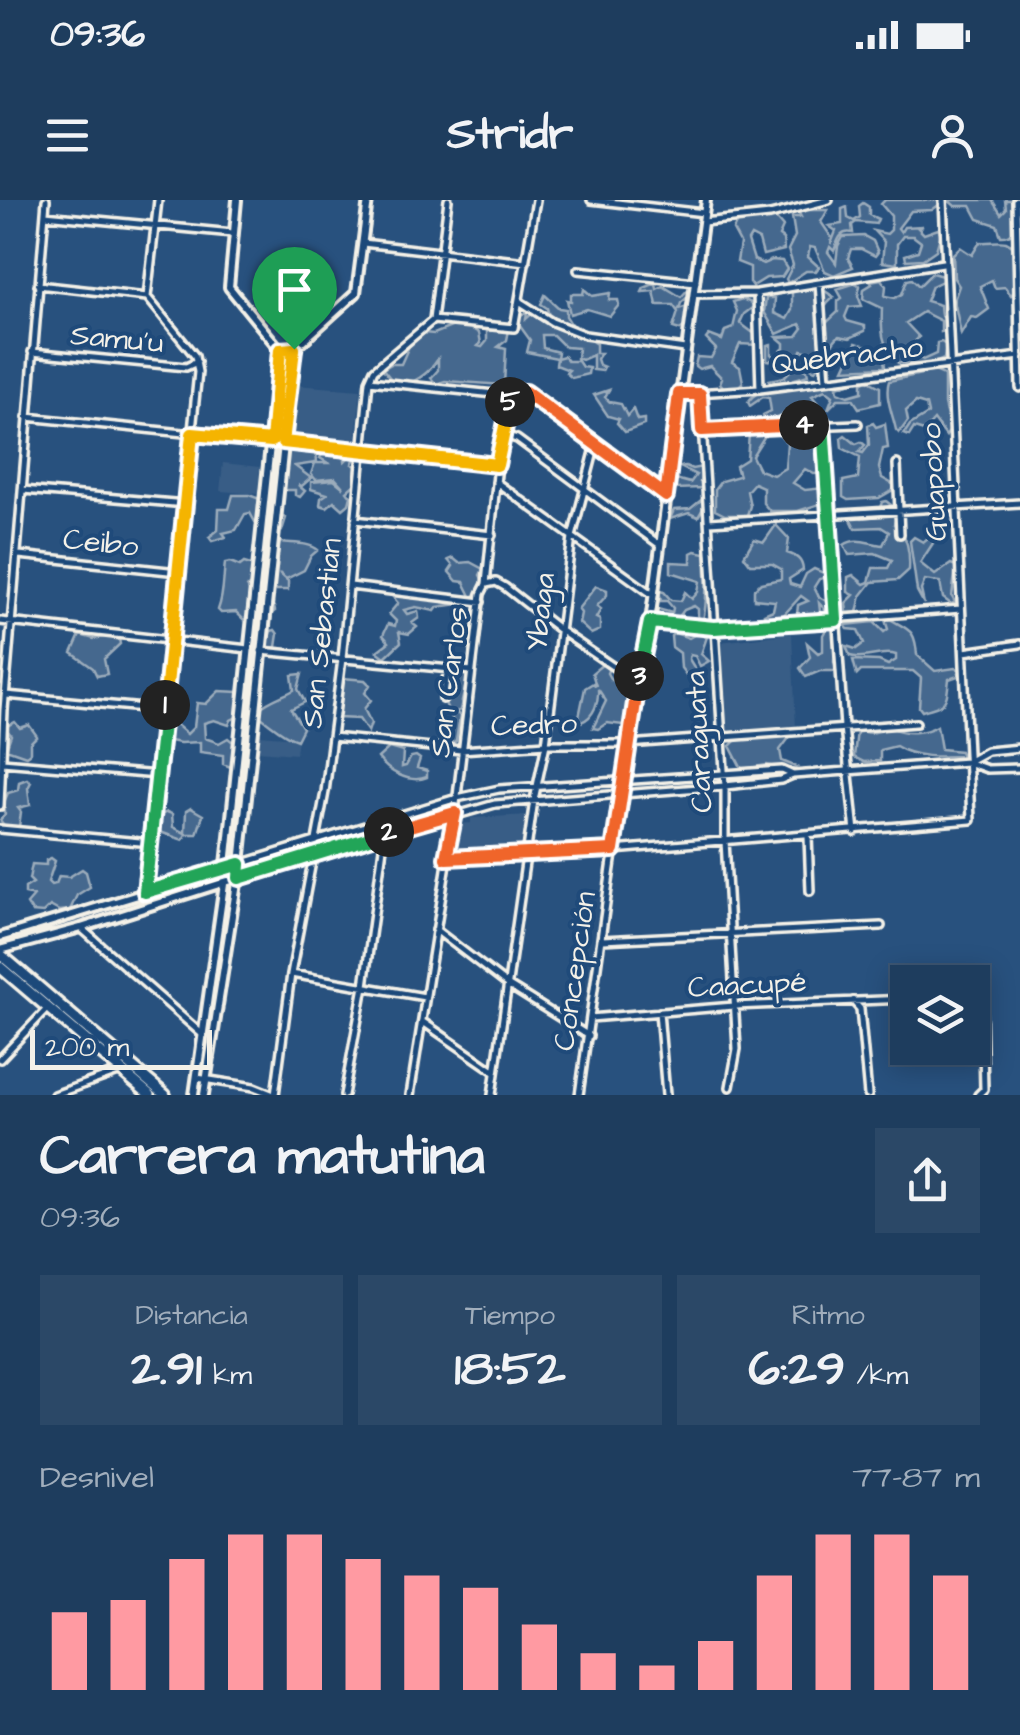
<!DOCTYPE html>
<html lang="es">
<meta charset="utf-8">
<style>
body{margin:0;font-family:"Architects Daughter",sans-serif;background:#2b4867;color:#f1f3f6;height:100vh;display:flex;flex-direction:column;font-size:38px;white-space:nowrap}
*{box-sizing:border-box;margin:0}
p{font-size:32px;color:#a1aebc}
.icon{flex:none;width:55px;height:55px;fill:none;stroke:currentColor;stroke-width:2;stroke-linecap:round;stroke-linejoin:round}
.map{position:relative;height:895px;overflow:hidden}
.sheet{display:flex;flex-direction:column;background:#1e3d5e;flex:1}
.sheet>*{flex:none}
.tools{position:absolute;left:890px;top:765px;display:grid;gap:20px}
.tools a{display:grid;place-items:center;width:100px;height:100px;border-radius:0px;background:#1e3d5e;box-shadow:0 5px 25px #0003,0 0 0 2px #3c5673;font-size:50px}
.scale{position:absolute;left:30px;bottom:25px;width:182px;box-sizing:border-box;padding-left:10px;border:5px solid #f4f1e8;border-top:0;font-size:28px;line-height:35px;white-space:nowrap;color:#f4f1e8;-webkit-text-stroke:8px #1f4a7a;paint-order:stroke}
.pin{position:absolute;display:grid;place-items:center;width:85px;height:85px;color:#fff;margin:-102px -42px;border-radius:50% 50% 50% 0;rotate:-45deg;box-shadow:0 0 10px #0007}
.pin .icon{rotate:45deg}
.km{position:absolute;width:50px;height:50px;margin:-25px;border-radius:50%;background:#222;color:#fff;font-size:28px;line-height:50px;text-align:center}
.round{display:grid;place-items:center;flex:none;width:105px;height:105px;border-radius:0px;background:#2b4867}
.head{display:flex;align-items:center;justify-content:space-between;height:170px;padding:0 40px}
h1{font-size:55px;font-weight:700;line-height:75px}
.metrics{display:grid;grid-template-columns:repeat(3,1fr);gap:15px;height:170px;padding:10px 40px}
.metrics div{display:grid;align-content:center;border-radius:0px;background:#2b4867;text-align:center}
.metrics b{font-size:50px;font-weight:700}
.metrics small{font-size:28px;font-weight:400}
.metrics p{font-size:28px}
.chart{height:280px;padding:20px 40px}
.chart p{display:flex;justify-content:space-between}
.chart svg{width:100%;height:180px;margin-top:10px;stroke:#ff9aa2;stroke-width:6}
.status{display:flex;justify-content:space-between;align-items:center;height:70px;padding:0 50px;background:#1e3d5e;direction:ltr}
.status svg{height:28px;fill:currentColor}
header{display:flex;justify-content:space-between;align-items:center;height:130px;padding:0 40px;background:#1e3d5e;font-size:45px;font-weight:700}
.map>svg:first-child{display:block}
</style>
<div class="status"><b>09:36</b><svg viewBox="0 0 49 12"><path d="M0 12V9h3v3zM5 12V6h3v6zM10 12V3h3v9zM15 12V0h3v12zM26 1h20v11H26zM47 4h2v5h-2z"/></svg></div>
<header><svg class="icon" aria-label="menu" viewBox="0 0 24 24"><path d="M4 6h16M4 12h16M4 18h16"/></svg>Stridr<svg class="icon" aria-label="person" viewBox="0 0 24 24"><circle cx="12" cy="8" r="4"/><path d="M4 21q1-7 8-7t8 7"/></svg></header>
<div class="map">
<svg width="1020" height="895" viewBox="0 0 1020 895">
<rect width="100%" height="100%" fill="#28517e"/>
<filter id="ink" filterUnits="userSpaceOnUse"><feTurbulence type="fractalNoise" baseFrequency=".01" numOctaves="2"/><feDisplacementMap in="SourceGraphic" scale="20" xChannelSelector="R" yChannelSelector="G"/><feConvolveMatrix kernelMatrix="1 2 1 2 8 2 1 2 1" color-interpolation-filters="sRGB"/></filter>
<g filter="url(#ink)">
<path fill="#375d86" d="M295,185L361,190L355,248L290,241Z
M223,263L260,267L258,294L220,291Z
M792,433L796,530L727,531L720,442Z
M259,535L298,538L296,554L257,551Z
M530,615L522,650L454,653L458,624L471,623V618Z"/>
<path fill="#45688e" stroke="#9cacbb" stroke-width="2.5" d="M885,0H937L940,4L932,10L911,11L898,28L901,32L904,27L923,26L918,28L924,34L938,29L941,33L936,50L923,59L906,60L905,55L918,51L921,42L913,36H903L897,44V64L882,62L884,42L874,31L887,34L891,30V16L881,4Z
M948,0H992L1001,14L1006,9L1005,0H1015L1012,7L1020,13C1016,24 1016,37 1001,36L997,25L978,19L971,6H955Z
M863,3L869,7V15L878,19L876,24L856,22L852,25L853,33C839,30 838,41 834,51L830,47L828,52L836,63L838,46L843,37L864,36L873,41L878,52L875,56L861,49H851L848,58L853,67L834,75L825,71L815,48L810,47L808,57L819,67L816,71H806L788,83L786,79L793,65L788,50L795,36L792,17H801L799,13L803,10H828L821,22L832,38L831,44L836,31L829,26L842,24V9L847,7L848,18L854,21L860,17L859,6Z
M751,18L776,19L783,27L779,36L783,39L784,50L763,55L759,40L751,36L748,41L754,60L763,64L772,60L782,61L787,69L782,77L766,78L753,86L750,82V67L737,62L740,43L733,30L737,22Z
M980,42C988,43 999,40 1006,42C1020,48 1020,67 1014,79L1017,88L1011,95L1005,87L995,88L992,80L980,86L989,109L977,118L971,117L961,134L954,100L959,86L954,78L953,54L960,47L972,55Z
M932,73L942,76V81L932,86L926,101L940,105L941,115L947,121L946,131L941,132V121L923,112L906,123L919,137L905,152L923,160L936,154L937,143L941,142L946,145L944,159L930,165L898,163C881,148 881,127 882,108L863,99L864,89L872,84L870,81L881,79L886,86L885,96L895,98L902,94L907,80L912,79L919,86Z
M656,83L657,89L663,86L681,97L691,86L692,93L681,103L679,109L687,106L690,110L686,125L680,130L673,128L678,112L673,105H657L654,91L642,92L644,88Z
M856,83L860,86L858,96L862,106L849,107L845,117L847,121L865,126V131L850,138L839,136C826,146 833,158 831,173L826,172L824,125L838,112V101L842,98L837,89Z
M584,89L592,96L610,93L609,100H618L619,105L610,116L587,109L570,114L567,100L571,101V94H583Z
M822,89L834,97C808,120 821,136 822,164L815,170L811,168L812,153L802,150L795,157L798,168L807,170L808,175L779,184H768L769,180L784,177L791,170L787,162L767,160V145L771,144V154L775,157L784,148V143L777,137L797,136L803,128L800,124L777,134L764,112L766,98H775L774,113L787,119L792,110V91Z
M545,95L559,108L566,109V116L571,124L565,127L566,132L586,137L596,144V153H601L597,159L599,165L604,167L602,171L593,170V155L582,160L577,158L578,148L565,147L553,135H542L543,148L558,152L557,158L564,156L568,161H578L582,167L589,168L588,174L572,178L566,173L569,170L556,165L557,158L527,152L530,140L517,122L518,116L527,112L526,119L536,110L548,112L547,108L541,104Z
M742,99L756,105L744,114L740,123L756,135L757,145L740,144L732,162L740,167L743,182L736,189H725L720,183L722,178L710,166L699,169L695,166L697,157L711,158L716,149L706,139L709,135L722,140L725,131L733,128L737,111L733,102Z
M461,123L479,133L481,143L478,146L482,147L487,141V131L509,130L507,140L498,147L506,149L504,185L445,181L436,184L431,178L438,170V159C429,173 412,187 395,184L383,169L391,164H401L409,146L424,133L434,134Z
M856,143L871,147L879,159H884L885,167L844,169Z
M285,153H290L279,241L274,239L281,156Z
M935,171L944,175V204L950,230L946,236L934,220L924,231L914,228L909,236L904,234L910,225L928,214L926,205L916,202L906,211L908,221L899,233L896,230C893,215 884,196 889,181Z
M851,178L855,181L837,187L838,192L848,196L862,192V183L867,180L880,187V203L859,208L853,199H838L828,209L833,196L825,190L812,196L822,208L819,212C810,214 795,210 787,213C777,216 776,220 764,220L763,215L771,211L769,198L763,197L750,206L748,202C760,182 805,188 827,184C835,183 842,179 851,178Z
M609,190L605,197L610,202L621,204L627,216L633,209L637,220L644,219V225L625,232L617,223L619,219L608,216L594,195Z
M873,223L876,227L885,224L888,248L883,249L879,268L882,278L894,285L893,290L879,298L848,300L843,297V281L858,278L860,257L842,248L841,238L845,235L856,244L861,242L865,245L859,252L863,253L869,245L868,225Z
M798,228L823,232L821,253L825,273L814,274L805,269L793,283L805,290L824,288L826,298L823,303L798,311H770L763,303V287L754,283L747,291L750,306L747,315H725L715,310V289L721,281L739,276L736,266L747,259L749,234L763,229L766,234L752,256L759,270L773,275L785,268L787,243L773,229Z
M307,242L316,250L317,263H328L320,258L324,251L330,255L343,251L345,261L350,256L355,258L352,264L356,266V283L347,291L351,296L349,304L343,309L334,301L327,307L320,305L321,298L327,294L311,289V282L334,280L344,288L335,278L316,280L311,274L315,263L295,266L311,278L302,286L298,285L305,291L300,297L295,295V290H286L281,287L278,316L286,318L282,331L278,330L274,363L278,360L276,355L280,342C292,344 309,342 318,350L311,356L304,370L286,379L279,373L288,381V390H270L269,407H274L275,411L267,417L266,447L271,431L275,430L278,434L276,447L265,450L259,509C269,500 281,497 294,490L292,475L302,474L298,489L305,502L291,509L303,528L297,540C283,536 270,523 258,515L245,657L235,661L232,658L265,315L255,322L250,313L245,314L236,330L223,333L226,337L212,341L209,337L218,330L219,309H229L233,295H249L265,301L274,243L292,249Z
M685,266L692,269L702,267L700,282L704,283L706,303L698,317L689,313L670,319L674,310L690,309L705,297L701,288L675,289L676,279L690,283L696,275L680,267Z
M886,301L891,305L888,312H898L894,324C908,333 910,355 909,370L898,380L872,382L861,396L857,412L847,413L846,403L854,395L848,392V377L853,375L864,384L869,382L873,368H888L892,360L875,353L849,355L844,345C857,336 869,344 883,345L889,332L881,327L855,328L849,315L854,313L862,318L877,316L882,302Z
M776,325L789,339L787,353C796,356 802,359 803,370L789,379L790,384L800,387L806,374L814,369L824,373V378L819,379L814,387L819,397L832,404L828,413L819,403L820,411L817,415L797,414L798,405L808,401L801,396L779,420L775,422L765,419L764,414L773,410L775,401L754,399V389L761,383L781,379V369L772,364H750L744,356L754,339L764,342Z
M934,333L939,334L920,363L935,375L951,364L956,366L952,397L955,402L951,404L943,398L940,382L925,380L921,390L924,404L917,391L910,341L914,337L923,342Z
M695,351L705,353C706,372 708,400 703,420L698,418V409L694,406L684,410L678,418L657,414L658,409L672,413L673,408L667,401H661L659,391L664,392L671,400L681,401L685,392L692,399L698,392L700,381L671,372V362L691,363V353Z
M453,358L459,363L470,362L483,369L480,375L485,385L472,398L464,382L457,381L449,372L453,366L448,360Z
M230,362L240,366L244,363L254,366L251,385L247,387L252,395V411L244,420L236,412L221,413L218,410C224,394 223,379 225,363Z
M596,386L607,390V395L597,406L601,409L596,418L600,420V430L591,434L579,423L581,413L578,409Z
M396,393C405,396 442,401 453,399L459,404L438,407L435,411L416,407L404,410L407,414L418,411L419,418L412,423L417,427L409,434L399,432L401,442L385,457L377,451L389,442L383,435L388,424L395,426L396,421L389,414L398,403L392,396Z
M890,419C910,431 915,429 917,455L935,471L955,468L960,471L958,476L949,479C946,504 948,504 922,511L919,507L921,478L913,471H861L857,475L853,460L879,461L888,465L896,460V455C881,450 865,461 850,456L846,446L856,449L864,443L858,430L848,429L845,425L874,422L884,432L888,429L885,420Z
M828,426H833L836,430L834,462L838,467L835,471H820L806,477L800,468L810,457L807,443L818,453L823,451V435Z
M675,433L689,438L698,433L707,437L701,454L709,461L700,466L695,456L690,455L689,459L697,472L687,476L681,468L680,453L672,447L671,436Z
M118,434L120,444L104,459L107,474L97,476L93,468L72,453L80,435L94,439Z
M603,464L609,468L607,473L611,480L630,482L639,488L633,498L631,518L623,525L607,523L598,529L593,528L606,501L598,489C599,500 595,517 581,522L579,517L585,488L593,483L596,486L592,473Z
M465,471L468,475L460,510L456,512L460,516L456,541L452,544L447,525L453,521L445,503L451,496L452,472Z
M343,478L365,480L370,485L365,493L371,500L364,509L371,523L368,532L359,519L337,518Z
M219,491L239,492L241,515L231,520L229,525L214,520L204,523L205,538L219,543L228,538L233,542L232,557L238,565L233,568L223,564V555L200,552V542L180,543L164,540L161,535L173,522L187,534L194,527L197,503L206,504Z
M15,522L20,528L29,525L37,536L30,543V553L26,556L6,549L11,535L5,527Z
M937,526L941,549L960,551L962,556C940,557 914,558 896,546L880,550V561L864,562L854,557L857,531L871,533L892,528C906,535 924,533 937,526Z
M786,534L789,538L780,550L782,561L797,567L788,571L767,565L742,569L730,546L737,539C755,538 768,537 786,534Z
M389,548L403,552L402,567L406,566L411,557L416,556L420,559L417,568L427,571V577C410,584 388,572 378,558Z
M27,579L31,582L28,588L30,605L18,608L21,612L19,627L6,628L0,620L5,614L2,607L8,593L18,590L19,582Z
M191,608L203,615L197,634H186L183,640L160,632L158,616L167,612L172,614L173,627L185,633L186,611Z
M51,658L55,661L48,682L51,685L56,684L59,676L69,677L82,669L86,672L90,687L77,695L70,710L59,711L50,706L43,713L32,712L27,704L34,696L25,694V688L33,683L29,679L32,664L46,665V660Z
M220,671L222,678L219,679L85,721L84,714Z
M240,678L242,684L210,872L206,877L199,873L230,684Z"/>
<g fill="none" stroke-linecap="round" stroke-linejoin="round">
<g stroke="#f4f1e8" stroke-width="12">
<path id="minor" d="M591,0L704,13
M1016,0L1020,188
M45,15L233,33
M703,22L770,15L829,0
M363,43L526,62
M578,70L696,82
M819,83L826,180
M38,85L147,97
M757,93L760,189
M694,94L757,93L943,63
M519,101L552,122L585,135L685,149
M433,120L514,128L536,0
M32,152L186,167L197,162
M369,181L504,195L525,192L666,296
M700,193L725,586V641L737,849L730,887
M679,194L760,189L1020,156
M27,217L497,265
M823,224L844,527L855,632
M703,230L858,224
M501,234L517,239L660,345
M897,264L900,334
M496,282L653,395
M23,290L186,304
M355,320L492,335
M709,322L1020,303
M19,355L178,372
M486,384L496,382L505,387L561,431L637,483
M350,386L481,402
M0,421L248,449
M650,422L714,428L961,409
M261,451L472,471
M964,452L1020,444
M6,495L165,510
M443,499L448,468
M332,537L461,550L546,544H628L916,523
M2,562L158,575
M967,562L987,551L1020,548
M0,606L4,510L46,0
M0,629L151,643
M808,636L810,691
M446,658L613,650L971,620L943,0
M240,664L457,598L499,589L782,570L793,575
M239,678L495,604L725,586L781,580L793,575L967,562L987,569L1020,568
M145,692L198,172L195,156L147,97L158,0
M81,728L203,835
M436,730L509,786L589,836
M602,740L881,726
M291,774L425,797
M972,796L979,800L982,810L984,889L978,895
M853,801L860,809L868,895
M659,812L666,895
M590,818L734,806L908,799
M423,822L494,871
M0,859L47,809
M197,878L254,887L274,895
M54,895L121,871
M275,895L291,774L325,592L342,459L369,181L374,170L433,120L448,0
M344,895L364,786L385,633
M410,895L455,613L481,394L486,384L501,234L512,193
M492,895L534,600L546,544L572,337L596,244
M579,895L623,583"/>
</g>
<g stroke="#f4f1e8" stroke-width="14">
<path id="tertiary" d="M623,583L650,422L706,0
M0,737L240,664
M0,750L81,728L238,678
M194,895L224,684L280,150L229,87L237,0
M204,895L240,664L294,149L356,93L368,0"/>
</g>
<g stroke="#f4f1e8" stroke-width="16">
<path id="trunk" d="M0,754L165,895
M0,767L150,895"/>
</g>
<use href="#minor" stroke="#1f4a7a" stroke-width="5"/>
<use href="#tertiary" stroke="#1f4a7a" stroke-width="6"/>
<use href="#trunk" stroke="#1f4a7a" stroke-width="9"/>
</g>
</g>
<g fill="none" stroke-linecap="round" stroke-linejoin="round" filter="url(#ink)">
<g stroke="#fff" stroke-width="20">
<path id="split-1" d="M165,505L192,234L272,241L280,150L294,149"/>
</g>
<g stroke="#fff" stroke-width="20">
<path id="split-2" d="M165,505L145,692L240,664L239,678L389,632"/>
</g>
<g stroke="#fff" stroke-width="20">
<path id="split-3" d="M389,632L455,613L446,658L613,650L639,476"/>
</g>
<g stroke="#fff" stroke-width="20">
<path id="split-4" d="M639,476L650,422L714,428L836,420L823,224L804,225"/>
</g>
<g stroke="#fff" stroke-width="20">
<path id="split-5" d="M510,202L512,193L525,192L666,296L679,194H700L702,230L804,225"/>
</g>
<g stroke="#fff" stroke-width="20">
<path id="split-6" d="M294,149L283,242L497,265L510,202"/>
</g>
<use href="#split-1" stroke="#f5b400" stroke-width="12"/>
<use href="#split-2" stroke="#22a559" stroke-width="12"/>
<use href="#split-3" stroke="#f0652b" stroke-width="12"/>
<use href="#split-4" stroke="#22a559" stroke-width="12"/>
<use href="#split-5" stroke="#f0652b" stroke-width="12"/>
<use href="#split-6" stroke="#f5b400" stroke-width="12"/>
</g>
<g text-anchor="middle" stroke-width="8" stroke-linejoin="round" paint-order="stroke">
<g font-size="30" fill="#f4f1e8" stroke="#1f4a7a">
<text transform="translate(117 138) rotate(5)" y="10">Samu'u</text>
<text transform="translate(847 155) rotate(-7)" y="10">Quebracho</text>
<text transform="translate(933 282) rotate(-93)" y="10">Guapobo</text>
<text transform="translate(101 342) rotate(6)" y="10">Ceibo</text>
<text transform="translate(540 412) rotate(-84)" y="10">Ybaga</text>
<text transform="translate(321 433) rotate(-84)" y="10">San Sebastian</text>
<text transform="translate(448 482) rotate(-83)" y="10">San Carlos</text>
<text transform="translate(534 524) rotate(-2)" y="10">Cedro</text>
<text transform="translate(698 542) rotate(-93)" y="10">Caraguata</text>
<text transform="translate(574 771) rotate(-82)" y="10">Concepción</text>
<text transform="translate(747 784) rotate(-3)" y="10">Caacupé</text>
</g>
</g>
</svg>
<div class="tools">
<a><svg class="icon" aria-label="layers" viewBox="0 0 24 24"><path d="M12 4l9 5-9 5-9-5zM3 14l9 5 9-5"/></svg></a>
</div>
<div class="scale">200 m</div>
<div class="pin" style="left:294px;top:149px;background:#1e9e55"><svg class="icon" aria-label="arrive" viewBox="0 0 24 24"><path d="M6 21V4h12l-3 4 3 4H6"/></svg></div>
<b class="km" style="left:165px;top:505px">1</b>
<b class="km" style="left:389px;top:632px">2</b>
<b class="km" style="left:639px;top:476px">3</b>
<b class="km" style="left:804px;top:225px">4</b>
<b class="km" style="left:510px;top:202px">5</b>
</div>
<section class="sheet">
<div class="head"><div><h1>Carrera matutina</h1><p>09:36</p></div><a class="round"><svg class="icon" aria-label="share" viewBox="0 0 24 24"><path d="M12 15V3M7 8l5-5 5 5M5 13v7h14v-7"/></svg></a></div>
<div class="metrics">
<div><p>Distancia</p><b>2.91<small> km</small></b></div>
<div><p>Tiempo</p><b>18:52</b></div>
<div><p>Ritmo</p><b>6:29<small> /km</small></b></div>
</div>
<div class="chart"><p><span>Desnivel</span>77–87 m</p>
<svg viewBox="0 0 160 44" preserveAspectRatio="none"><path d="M5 44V25M15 44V22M25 44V12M35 44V6M45 44V6M55 44V12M65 44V16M75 44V19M85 44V28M95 44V35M105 44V38M115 44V32M125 44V16M135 44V6M145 44V6M155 44V16"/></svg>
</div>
</section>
